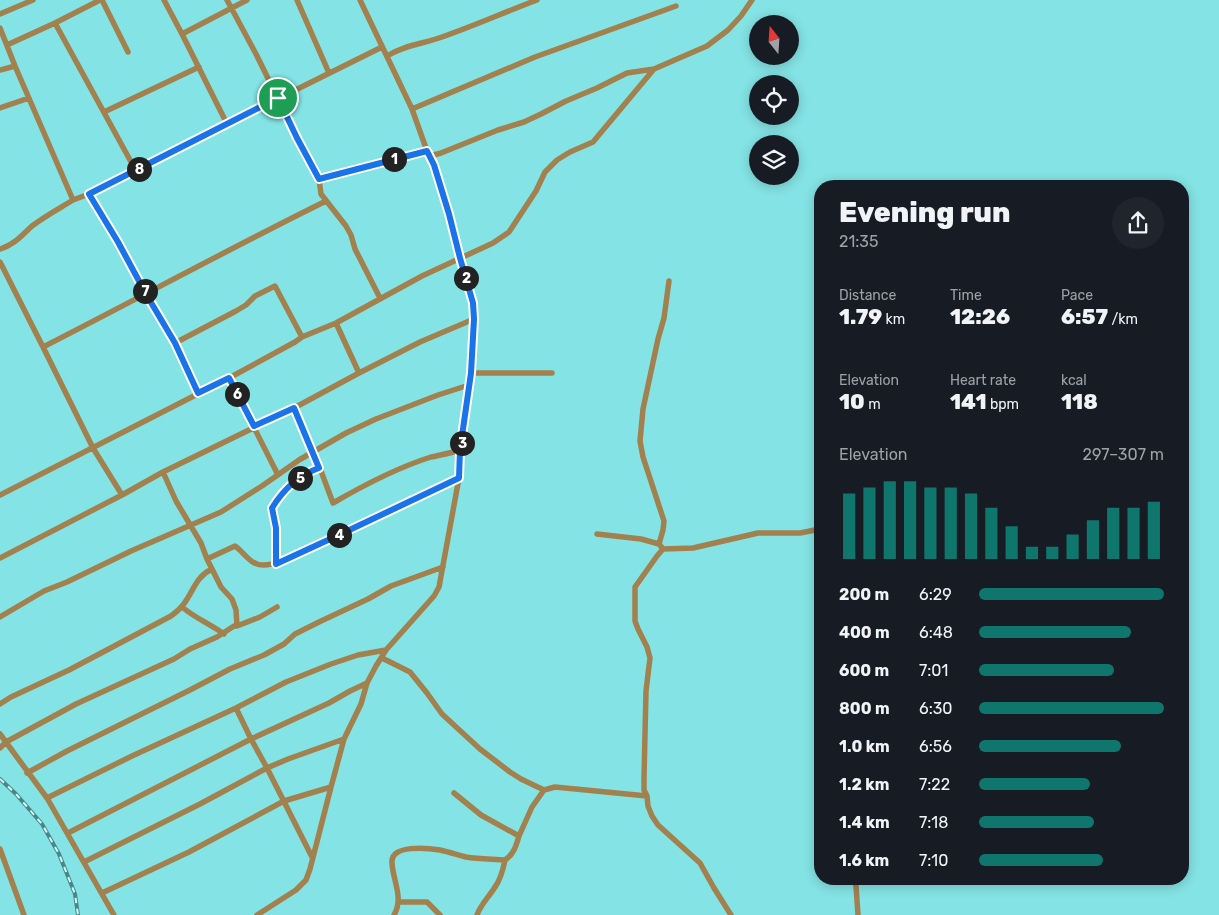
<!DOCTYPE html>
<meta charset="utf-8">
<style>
body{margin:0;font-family:Rubik,sans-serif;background:#20242c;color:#f1f3f6;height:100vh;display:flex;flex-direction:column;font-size:19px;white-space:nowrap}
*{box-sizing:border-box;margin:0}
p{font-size:16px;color:#9ea1a6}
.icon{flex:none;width:28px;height:28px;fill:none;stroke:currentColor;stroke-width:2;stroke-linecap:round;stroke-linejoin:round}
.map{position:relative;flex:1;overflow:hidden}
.drawer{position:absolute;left:814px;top:180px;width:375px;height:705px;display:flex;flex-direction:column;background:#171b24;border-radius:20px;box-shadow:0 2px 12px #0003}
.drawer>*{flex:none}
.needle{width:32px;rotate:343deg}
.tools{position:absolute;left:749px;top:15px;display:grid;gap:10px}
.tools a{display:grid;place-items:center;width:50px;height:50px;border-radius:50%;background:#171b24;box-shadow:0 2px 12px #0003;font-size:25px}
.pin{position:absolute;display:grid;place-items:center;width:42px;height:42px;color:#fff;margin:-21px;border:2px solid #fff;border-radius:50%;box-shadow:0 1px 5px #0007}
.km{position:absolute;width:25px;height:25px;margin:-12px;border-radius:50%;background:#222;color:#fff;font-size:14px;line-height:25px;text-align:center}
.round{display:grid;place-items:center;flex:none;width:52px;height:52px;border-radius:26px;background:#20242c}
.summary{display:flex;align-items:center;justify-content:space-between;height:85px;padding:0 25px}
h1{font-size:28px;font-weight:800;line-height:38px}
.stats{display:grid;grid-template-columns:repeat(3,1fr);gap:8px;height:85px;padding:5px 25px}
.stats div{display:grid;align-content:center}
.stats b{font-size:21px;font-weight:800}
.stats small{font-size:14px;font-weight:400}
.stats p{font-size:14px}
.chart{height:140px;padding:10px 25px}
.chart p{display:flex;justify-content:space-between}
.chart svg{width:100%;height:90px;margin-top:5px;stroke:#0f766e;stroke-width:6}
ul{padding:0 25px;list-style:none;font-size:16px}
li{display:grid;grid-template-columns:80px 60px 1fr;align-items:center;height:38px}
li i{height:12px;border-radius:6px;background:#0f766e}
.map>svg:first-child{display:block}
</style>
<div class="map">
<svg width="1219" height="915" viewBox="0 0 1219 915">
<rect width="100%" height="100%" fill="#84e3e4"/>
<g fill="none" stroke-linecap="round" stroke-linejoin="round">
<path stroke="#a2814f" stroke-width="5.5" d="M102,0L128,52
M164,0L182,34L247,0
M227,0L256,54L297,137L319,179L321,194L346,226L351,235L355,249L380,298
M297,0L329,73
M0,14L33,0
M55,23L136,171
M0,28L15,66L73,200L89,194L227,124L382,47
M182,34L227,124
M7,45L55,23L100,0
M387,56C404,45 423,44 442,37C474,26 505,12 537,0
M0,70L15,66
M0,108L29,98
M412,109L535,57L676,6
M104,112L199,67
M430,156L441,153L498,130L524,122L541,114L566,101L597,88L627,73L654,69
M319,179L427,151
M89,194L119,242L146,294L175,343L198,393
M0,249C14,245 22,235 32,226C45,216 60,208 73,200
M0,262L43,347
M336,323L359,373
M175,343L236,311L246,305L255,296L275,286L302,337
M471,373H552
M229,378L278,475
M294,408L321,471L333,503C364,485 396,468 431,457C440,455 451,453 461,450
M163,472L176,501L201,543L207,559
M0,495L229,378L295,342L302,337L336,323L422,276L493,243L509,232L536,191L545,172L557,160L570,152L593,142L654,69L707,46L728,30L741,16L752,0
M122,495L93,448L43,347C137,299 231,248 326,201
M597,534L641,539L659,544
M663,549L659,544L663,530L664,521L643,457L640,441L643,409L658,339L664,318L669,281
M0,558L122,495L163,472L294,408L359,373L420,342L474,319
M275,564L276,528L272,508C283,490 299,475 319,468
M182,607C195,618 210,624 224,634
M0,617L44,591L67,582L131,551L221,512L262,486L299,460L346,433L376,419L438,395L469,385
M237,626L260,617L277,607
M382,658L410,672L427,693L442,714L480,749L510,772L521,779L544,790
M0,704L11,697L69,670L171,616C175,613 180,609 183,605C194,591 195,577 212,569
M236,708L251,739L267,768L312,857
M0,734L47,798L114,915
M0,748L6,742L76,704L174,659L190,649L217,637L234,626H237L236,610L232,599L221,587L207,559L235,546C244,552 250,565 263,565C281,565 303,551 320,544C367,522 413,500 459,478
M27,773L67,751L190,690L230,669L264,655L284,644L295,634L319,622L368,599L391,586L443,567
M47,798L132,756L236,708L286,682L331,664L358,655L386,650
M68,833L251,739L329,703L350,691L367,683
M519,836L532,807L544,790L555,787L647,796
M0,849L24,915
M84,862L200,804L267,768L288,759L344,739
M854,879L856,886L858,915
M102,893L189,852L284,801L331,787
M399,902H427L440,915
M257,915L296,890L306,880L310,869L331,787L344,739L361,704L367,683L376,666L386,650L434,596L439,587L459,478L461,450L471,373L474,319L473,303L460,258L449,214L434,165L427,151L412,109L360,0
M394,915C404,898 393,881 392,863C390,844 428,848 440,850C449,852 458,855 466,857C479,859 492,859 505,860C514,854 516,846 519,836L481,815L454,793
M477,915C481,904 489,897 495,887C501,879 503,870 505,860
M731,915L714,888L700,863L658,825L652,816L648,806L647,796L644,790V778L646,691L650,658L647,647L638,629L635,621V587L657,556L663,549L693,548L758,533H800L820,529"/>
<g stroke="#488787" stroke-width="4">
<path id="rail" d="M0,779L16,794L42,824L59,854L75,894L78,915"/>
</g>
<use href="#rail" stroke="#cffbfc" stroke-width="2" stroke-dasharray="5.5" stroke-linecap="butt"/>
</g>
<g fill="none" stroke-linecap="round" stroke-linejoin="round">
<g stroke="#fff" stroke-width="10">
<path id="route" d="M278,98L297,138L319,179L427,151L434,165L449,214L460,258L473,303L474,319L471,373L460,450L459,478L341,534L276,564V528L272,508C283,490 299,475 319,468L294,408L254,426L229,378L198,393L175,343L146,294L118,242L89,194Z"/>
</g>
<use href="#route" stroke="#1a73e8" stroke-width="6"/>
</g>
</svg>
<div class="tools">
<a><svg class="needle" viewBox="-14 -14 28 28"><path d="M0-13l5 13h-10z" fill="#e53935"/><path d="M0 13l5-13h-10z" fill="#9ea1a6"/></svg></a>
<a><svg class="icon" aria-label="locate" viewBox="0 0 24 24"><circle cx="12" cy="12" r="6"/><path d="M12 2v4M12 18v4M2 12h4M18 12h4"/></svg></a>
<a><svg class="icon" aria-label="layers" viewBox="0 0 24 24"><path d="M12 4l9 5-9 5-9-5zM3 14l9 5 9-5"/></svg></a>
</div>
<div class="pin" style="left:278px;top:98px;background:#1e9e55"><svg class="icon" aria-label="arrive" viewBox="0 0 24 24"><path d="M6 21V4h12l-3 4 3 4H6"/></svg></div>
<b class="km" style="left:394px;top:159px">1</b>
<b class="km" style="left:466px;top:278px">2</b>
<b class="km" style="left:462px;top:443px">3</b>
<b class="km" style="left:339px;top:535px">4</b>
<b class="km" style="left:300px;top:478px">5</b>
<b class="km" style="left:237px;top:394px">6</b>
<b class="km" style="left:145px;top:291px">7</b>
<b class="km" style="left:139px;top:169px">8</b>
<section class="drawer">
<div class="summary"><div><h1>Evening run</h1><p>21:35</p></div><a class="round"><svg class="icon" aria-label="share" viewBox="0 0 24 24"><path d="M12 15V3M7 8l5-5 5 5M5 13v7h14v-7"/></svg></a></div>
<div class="stats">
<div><p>Distance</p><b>1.79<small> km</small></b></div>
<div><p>Time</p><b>12:26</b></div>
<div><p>Pace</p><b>6:57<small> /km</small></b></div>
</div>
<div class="stats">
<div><p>Elevation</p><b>10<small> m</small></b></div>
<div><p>Heart rate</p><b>141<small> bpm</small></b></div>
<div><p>kcal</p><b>118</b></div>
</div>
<div class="chart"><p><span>Elevation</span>297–307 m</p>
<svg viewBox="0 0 160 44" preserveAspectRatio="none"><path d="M5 44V12M15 44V9M25 44V6M35 44V6M45 44V9M55 44V9M65 44V12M75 44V19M85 44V28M95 44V38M105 44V38M115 44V32M125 44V25M135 44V19M145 44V19M155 44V16"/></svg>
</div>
<ul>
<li><b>200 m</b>6:29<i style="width:100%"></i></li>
<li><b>400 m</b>6:48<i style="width:82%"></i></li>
<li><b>600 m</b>7:01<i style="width:73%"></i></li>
<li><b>800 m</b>6:30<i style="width:100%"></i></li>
<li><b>1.0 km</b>6:56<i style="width:77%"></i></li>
<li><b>1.2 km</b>7:22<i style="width:60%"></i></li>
<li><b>1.4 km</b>7:18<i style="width:62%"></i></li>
<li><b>1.6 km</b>7:10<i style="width:67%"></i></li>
</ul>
</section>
</div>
